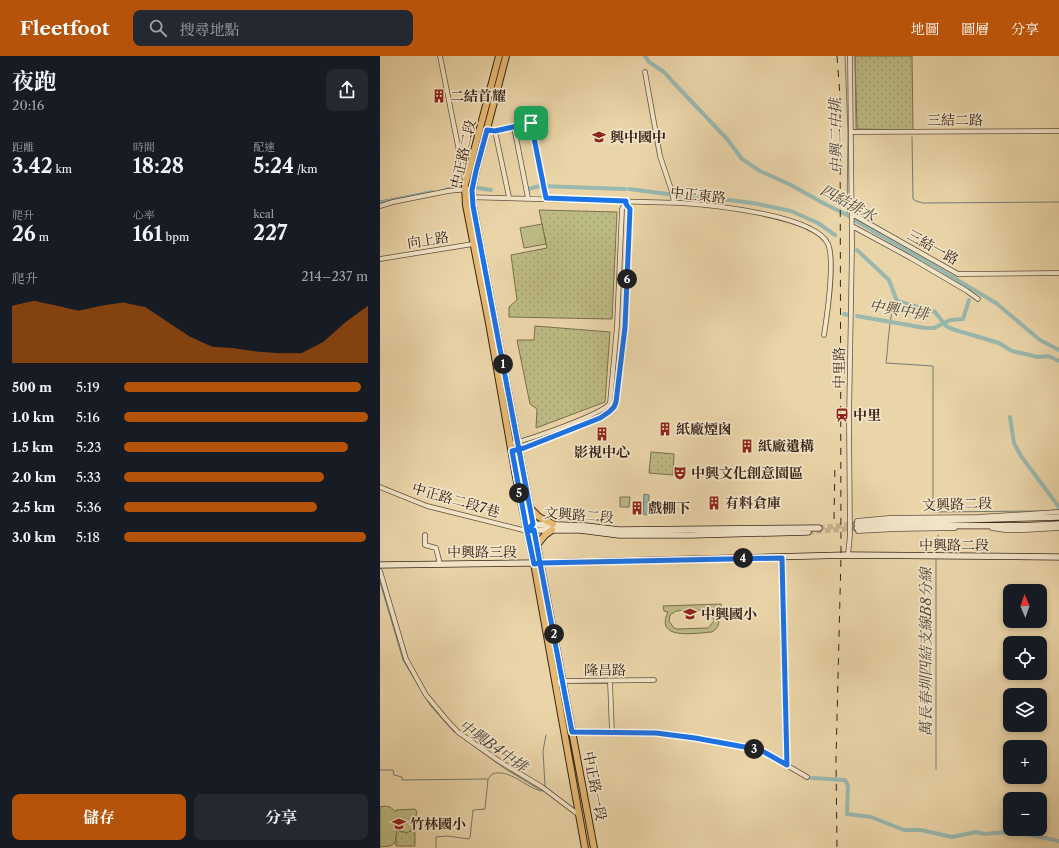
<!DOCTYPE html>
<html lang="zh-TW">
<meta charset="utf-8">
<style>
body{margin:0;font-family:"Libre Caslon Text","Noto Serif TC",serif;background:#242831;color:#f1f3f6;height:100vh;display:flex;flex-direction:column;font-size:15px;white-space:nowrap}
*{box-sizing:border-box;margin:0}
p{font-size:13px;color:#9ea1a6}
.icon{flex:none;width:22px;height:22px;fill:none;stroke:currentColor;stroke-width:2;stroke-linecap:round;stroke-linejoin:round}
.map{position:relative;flex:1;overflow:hidden}
.details{display:flex;flex-direction:column;background:#171b24;width:380px}
.details>*{flex:none}
.needle{width:26px;rotate:358deg}
.buttons{position:absolute;left:623px;top:528px;display:grid;gap:8px}
.buttons a{display:grid;place-items:center;width:44px;height:44px;border-radius:8px;background:#171b24;box-shadow:0 2px 6px #0003;font-size:20px}
.pin{position:absolute;display:grid;place-items:center;width:34px;height:34px;color:#fff;margin:-17px;border-radius:8px;box-shadow:0 2px 6px #0006}
.km{position:absolute;width:20px;height:20px;margin:-10px;border-radius:50%;background:#222;color:#fff;font-size:11px;line-height:20px;text-align:center}
.round{display:grid;place-items:center;flex:none;width:42px;height:42px;border-radius:8px;background:#242831}
.head{display:flex;align-items:center;justify-content:space-between;height:68px;padding:0 12px}
h1{font-size:22px;font-weight:700;line-height:30px}
.stats{display:grid;grid-template-columns:repeat(3,1fr);gap:6px;height:68px;padding:4px 12px}
.stats div{display:grid;align-content:center}
.stats b{font-size:20px;font-weight:700}
.stats small{font-size:11px;font-weight:400}
.stats p{font-size:11px}
.chart{height:112px;padding:8px 12px}
.chart p{display:flex;justify-content:space-between}
.chart svg{width:100%;height:72px;margin-top:4px;fill:#b45309;opacity:.7}
.action{display:flex;gap:8px;margin-top:auto;padding:8px 12px}
.action a{flex:1;height:46px;border-radius:8px;background:#b45309;color:#fff;font-size:16px;font-weight:700;line-height:46px;text-align:center}
.action a+a{background:#242831;color:#f1f3f6}
ul{padding:0 12px;list-style:none;font-size:13px}
li{display:grid;grid-template-columns:64px 48px 1fr;align-items:center;height:30px}
li i{height:10px;border-radius:5px;background:#b45309}
header{display:flex;align-items:center;gap:24px;box-sizing:border-box;height:56px;padding:0 20px;background:#b45309;color:#fff}
header strong{font-size:19px}
nav{display:flex;gap:22px;margin-inline-start:auto;font-size:14px}
.search{width:280px;height:36px;background:#242831;display:flex;align-items:center;gap:10px;box-sizing:border-box;padding:0 14px;border-radius:8px;color:#9ea1a6;font-size:15px}
main{display:flex;flex:1;min-height:0}
.map>svg:first-child{display:block}
</style>
<header>
<strong>Fleetfoot</strong>
<div class="search"><svg class="icon" aria-label="search" viewBox="0 0 24 24"><circle cx="10" cy="10" r="6"/><path d="M15 15l6 6"/></svg>搜尋地點</div>
<nav><a>地圖</a><a>圖層</a><a>分享</a></nav>
</header>
<main>
<section class="details">
<div class="head"><div><h1>夜跑</h1><p>20:16</p></div><a class="round"><svg class="icon" aria-label="share" viewBox="0 0 24 24"><path d="M12 15V3M7 8l5-5 5 5M5 13v7h14v-7"/></svg></a></div>
<div class="stats">
<div><p>距離</p><b>3.42<small> km</small></b></div>
<div><p>時間</p><b>18:28</b></div>
<div><p>配速</p><b>5:24<small> /km</small></b></div>
</div>
<div class="stats">
<div><p>爬升</p><b>26<small> m</small></b></div>
<div><p>心率</p><b>161<small> bpm</small></b></div>
<div><p>kcal</p><b>227</b></div>
</div>
<div class="chart"><p><span>爬升</span>214–237 m</p>
<svg viewBox="0 0 160 44" preserveAspectRatio="none"><path d="M0 44V9L10 6L20 9L30 12L40 9L50 7L60 10L70 19L80 28L90 34L100 35L110 37L120 38L130 38L140 31L150 19L160 9V44z"/></svg>
</div>
<ul>
<li><b>500 m</b>5:19<i style="width:97%"></i></li>
<li><b>1.0 km</b>5:16<i style="width:100%"></i></li>
<li><b>1.5 km</b>5:23<i style="width:92%"></i></li>
<li><b>2.0 km</b>5:33<i style="width:82%"></i></li>
<li><b>2.5 km</b>5:36<i style="width:79%"></i></li>
<li><b>3.0 km</b>5:18<i style="width:99%"></i></li>
</ul>
<div class="action"><a>儲存</a><a>分享</a></div>
</section>
<div class="map">
<svg width="679" height="792" viewBox="0 0 679 792">
<defs>
<pattern id="grass-dots" width="8" height="8" patternUnits="userSpaceOnUse"><rect width="8" height="8" fill="#bdbb84"/><path d="M2 2h.1M6 6h.1" fill="none" stroke="#a3a071" stroke-width="1.8" stroke-linecap="round"/></pattern>
<pattern id="water-waves" width="16" height="10" patternUnits="userSpaceOnUse"><rect width="16" height="10" fill="#99b8af"/><path d="M0 5q4-4 8 0t8 0" fill="none" stroke="#7e958e"/></pattern>
</defs>
<rect width="100%" height="100%" fill="#ead5a9"/>
<filter id="stains"><feTurbulence type="fractalNoise" baseFrequency=".005" numOctaves="4"/><feColorMatrix values="0 0 0 0 .2 0 0 0 0 .09 0 0 0 0 .02 0 0 0 .5 -.17"/></filter>
<radialGradient id="worn" r=".72"><stop offset=".6" stop-color="#630" stop-opacity="0"/><stop offset="1" stop-color="#630" stop-opacity=".3"/></radialGradient>
<path fill="url(#grass-dots)" stroke="#7a6f4f" d="M475,0H532L533,74L477,73Z
M159,154L237,156L232,263L129,261V251L137,244L131,199L167,192Z
M155,270L230,276L225,346L156,372L157,353L150,348L137,284H154Z
M271,396L294,398L293,419L269,417Z
M35,769V790H16V773L22,776L31,775Z"/>
<path fill="#bdbb84" stroke="#7a6f4f" fill-rule="evenodd" d="M162,168L166,188L144,192L140,172Z
M240,441H250L249,451H240Z
M341,548L342,553L335,554C340,562 341,571 332,576C316,577 274,585 288,556L284,555L283,550ZM326,554L331,557L334,565L328,572L297,573L294,572L289,565L290,559L296,555Z
M5,750L10,751L16,756V754L35,753L37,756C34,764 37,772 27,777L17,774L15,787L10,790L0,791V751Z"/>
<path fill="url(#water-waves)" stroke="#727c73" d="M264,438L269,439L268,459L263,458Z"/>
<g fill="none" stroke-linecap="round" stroke-linejoin="round">
<path stroke="#727c73" stroke-width="1" d="M465,0L468,76L467,159
M475,0L476,74
M532,81L533,143L536,145L543,147L679,146
M0,145L43,137V138
M517,244C509,252 508,294 506,307L553,310V456L658,455
M662,455L679,454
M557,497L558,479
M0,526L23,604L50,649L73,675L124,712L162,735
M556,713V502
M0,714H13L14,719L22,721V724L107,723
M165,730L163,695L166,679
M56,792V781L67,780L89,783L90,782L93,754L105,753L108,723L112,718C129,712 145,731 161,735"/>
<path stroke="#99b8af" stroke-width="4" d="M265,0L269,6L284,16L293,26L347,83L362,103L380,115L411,129L443,147L467,159L481,168L554,210L616,247L660,284L679,294
M98,132L111,134
M148,133L160,130L245,133
M249,133L295,139L340,143L373,147L411,155L438,167L455,179
M65,134L79,131
M0,147L52,136
M477,194L509,224L517,245L555,256L566,270L572,273L619,287L632,295L658,301L668,300L679,305
M464,258L468,259
M477,260L545,272H554L570,264L583,263L589,244
M630,361L634,387L641,400L679,451
M431,722L465,724L468,730L467,758L491,761L524,774H541L572,781L596,776L604,778L628,776L642,777L679,785"/>
<path stroke="#c6b18c" stroke-width="5.5" stroke-dasharray="5.5 3" stroke-linecap="butt" d="M439,472L477,468
M428,476L477,472"/>
<g stroke="#64503e" stroke-width="5.5">
<path id="street" d="M60,0L85,125
M265,16L280,100L292,136L294,147
M134,71L148,142
M107,74L115,75L151,67L166,142
M115,75L129,141
M472,76L679,75
M85,141L302,147C331,149 435,159 448,188C455,204 447,260 444,279
M0,150L13,146L68,135L88,133
M472,158L578,218L679,217
M472,170L529,201L587,235L598,243
M0,203L99,187
M130,388C147,384 222,359 230,347L237,270L242,153L246,146
M132,395L185,376L220,362L229,356L235,349L245,271L249,153L246,148
M0,431L47,450L147,475
M477,465L509,462L598,461L679,456
M612,472L625,474H644L679,472
M478,475L515,473L575,472
M45,479V489L56,492L60,508
M468,499L470,479L469,364L472,189L470,0
M402,502L407,709
M0,515L26,603L46,639L66,663L78,676L119,705L162,731L199,759
M230,625L232,677
M176,627L183,625L274,624
M192,676L276,677L359,689L384,696L427,721"/>
</g>
<g stroke="#38231a" stroke-width="7">
<path id="secondary" d="M477,468L505,466L679,461
M477,472C544,466 612,473 679,468
M151,474H200L239,479H310L428,476
M147,475L153,468L206,470L239,474L439,472
M0,509L154,507L468,499L679,501"/>
</g>
<g stroke="#38231a" stroke-width="8">
<path id="primary" d="M119,0L85,129L86,149L109,267L136,421L154,507L205,792
M126,0L96,115L92,134L93,150L214,792
M150,452L159,461L173,468
M156,490L165,479L172,474"/>
</g>
<use href="#street" stroke="#f1e4c7" stroke-width="4"/>
<use href="#secondary" stroke="#f1e4c7" stroke-width="5.5"/>
<use href="#primary" stroke="#e5ba74" stroke-width="6"/>
<path stroke="#38231a" stroke-width="1" stroke-dasharray="7 7" stroke-linecap="butt" d="M457,0L460,40L461,500L456,703L457,792
M454,463L455,407"/>
</g>
<g fill="none" stroke-linecap="round" stroke-linejoin="round">
<g stroke="#fff" stroke-width="8">
<path id="route" d="M151,67L115,75L107,74L96,115L92,134L93,150L153,468L147,475L154,508L160,507L192,676L276,677L315,682L370,692L384,696L407,709L402,502L160,507L154,474L147,475L132,395L144,392L220,362L229,356L234,351L236,346L245,271L250,153L246,148V145L166,142L151,67"/>
</g>
<use href="#route" stroke="#1a73e8" stroke-width="5"/>
</g>
<defs>
<g id="building-bare" transform="scale(1.08)"><path d="M-4-6H4V6H1V3H-1V6H-4ZM-2.5-4.3h1.7v1.8h-1.7ZM.8-4.3h1.7v1.8H.8ZM-2.5-1h1.7V.8h-1.7ZM.8-1h1.7V.8H.8Z" fill="#8f2418" stroke="#f1e4c7" stroke-width="2.5" paint-order="stroke"/></g>
<g id="school-bare" transform="scale(1.08)"><path d="M0-5L7-2L0 1L-7-2ZM-4 1L0 2.5L4 1V4Q0 6-4 4Z" fill="#8f2418" stroke="#f1e4c7" stroke-width="2.5" paint-order="stroke"/></g>
<g id="station-bare" transform="scale(1.08)"><path d="M-3-6H3Q5-6 5-4V2Q5 4 3 4L4.5 6H3L1.5 4h-3L-3 6H-4.5L-3 4Q-5 4-5 2V-4Q-5-6-3-6ZM-3.5-4v3h7v-3ZM-3.5 1v1.5H-2V1ZM2 1v1.5H3.5V1Z" fill="#8f2418" stroke="#f1e4c7" stroke-width="2.5" paint-order="stroke"/></g>
<g id="theatre-bare" transform="scale(1.08)"><path d="M-5-5.5Q0-4 5-5.5V0Q5 5 0 6Q-5 5-5 0ZM-3.3-2.5H-1v1.5H-3.3ZM1-2.5H3.3v1.5H1ZM-2.8 1Q0 5.5 2.8 1Z" fill="#8f2418" stroke="#f1e4c7" stroke-width="2.5" paint-order="stroke"/></g>
</defs>
<g fill-rule="evenodd">
<use href="#building-bare" x="59" y="40"/>
<use href="#school-bare" x="219" y="81"/>
<use href="#station-bare" x="462" y="359"/>
<use href="#building-bare" x="285" y="373"/>
<use href="#building-bare" x="222" y="378"/>
<use href="#building-bare" x="367" y="390"/>
<use href="#theatre-bare" x="300" y="417"/>
<use href="#building-bare" x="334" y="447"/>
<use href="#building-bare" x="257" y="452"/>
<use href="#school-bare" x="310" y="558"/>
<use href="#school-bare" x="19" y="768"/>
</g>
<g text-anchor="middle" stroke-width="3.5" stroke-linejoin="round" paint-order="stroke">
<g font-size="14" font-weight="bold" fill="#38231a" stroke="#f1e4c7" text-anchor="start">
<text x="70" y="45">二結首耀</text>
<text x="230" y="86">興中國中</text>
<text x="473" y="364">中里</text>
<text x="296" y="378">紙廠煙囪</text>
<text x="378" y="395">紙廠遺構</text>
<text x="222" y="401" text-anchor="middle">影視中心</text>
<text x="311" y="422">中興文化創意園區</text>
<text x="345" y="452">有料倉庫</text>
<text x="268" y="457">戲棚下</text>
<text x="321" y="563">中興國小</text>
<text x="30" y="773">竹林國小</text>
</g>
<g font-size="14" fill="#38231a" stroke="#f1e4c7">
<text x="575" y="69">三結二路</text>
<text transform="translate(83 98) rotate(-77)" y="5">中正路二段</text>
<text transform="translate(318 139) rotate(6)" y="5">中正東路</text>
<text transform="translate(48 184) rotate(-9)" y="5">向上路</text>
<text transform="translate(553 191) rotate(29)" y="5">三結一路</text>
<text transform="translate(459 312) rotate(-89)" y="5">中里路</text>
<text transform="translate(76 444) rotate(16)" y="5">中正路二段7巷</text>
<text transform="translate(577 448) rotate(-2)" y="5">文興路二段</text>
<text transform="translate(199 459) rotate(4)" y="5">文興路二段</text>
<text x="574" y="494">中興路二段</text>
<text x="102" y="501">中興路三段</text>
<text x="225" y="619">隆昌路</text>
<text transform="translate(215 730) rotate(79)" y="5">中正路一段</text>
</g>
<g font-size="15" font-style="italic" fill="#50483f" stroke="#f1e4c7">
<text transform="translate(456 80) rotate(-91)" y="5">中興二中排</text>
<text transform="translate(468 147) rotate(28)" y="5">四結排水</text>
<text transform="translate(519 254) rotate(9)" y="5">中興中排</text>
<text transform="translate(546 596) rotate(-90)" y="5">萬長春圳四結支線B8分線</text>
<text transform="translate(113 690) rotate(35)" y="5">中興B4中排</text>
</g>
</g>
<rect width="100%" height="100%" filter="url(#stains)"/>
<rect width="100%" height="100%" fill="url(#worn)"/>
</svg>
<div class="buttons">
<a><svg class="needle" viewBox="-14 -14 28 28"><path d="M0-13l5 13h-10z" fill="#e53935"/><path d="M0 13l5-13h-10z" fill="#9ea1a6"/></svg></a>
<a><svg class="icon" aria-label="locate" viewBox="0 0 24 24"><circle cx="12" cy="12" r="6"/><path d="M12 2v4M12 18v4M2 12h4M18 12h4"/></svg></a>
<a><svg class="icon" aria-label="layers" viewBox="0 0 24 24"><path d="M12 4l9 5-9 5-9-5zM3 14l9 5 9-5"/></svg></a>
<a>+</a>
<a>−</a>
</div>
<div class="pin" style="left:151px;top:67px;background:#1e9e55"><svg class="icon" aria-label="arrive" viewBox="0 0 24 24"><path d="M6 21V4h12l-3 4 3 4H6"/></svg></div>
<b class="km" style="left:123px;top:308px">1</b>
<b class="km" style="left:174px;top:578px">2</b>
<b class="km" style="left:374px;top:693px">3</b>
<b class="km" style="left:363px;top:502px">4</b>
<b class="km" style="left:139px;top:437px">5</b>
<b class="km" style="left:247px;top:223px">6</b>
</div>
</main>
